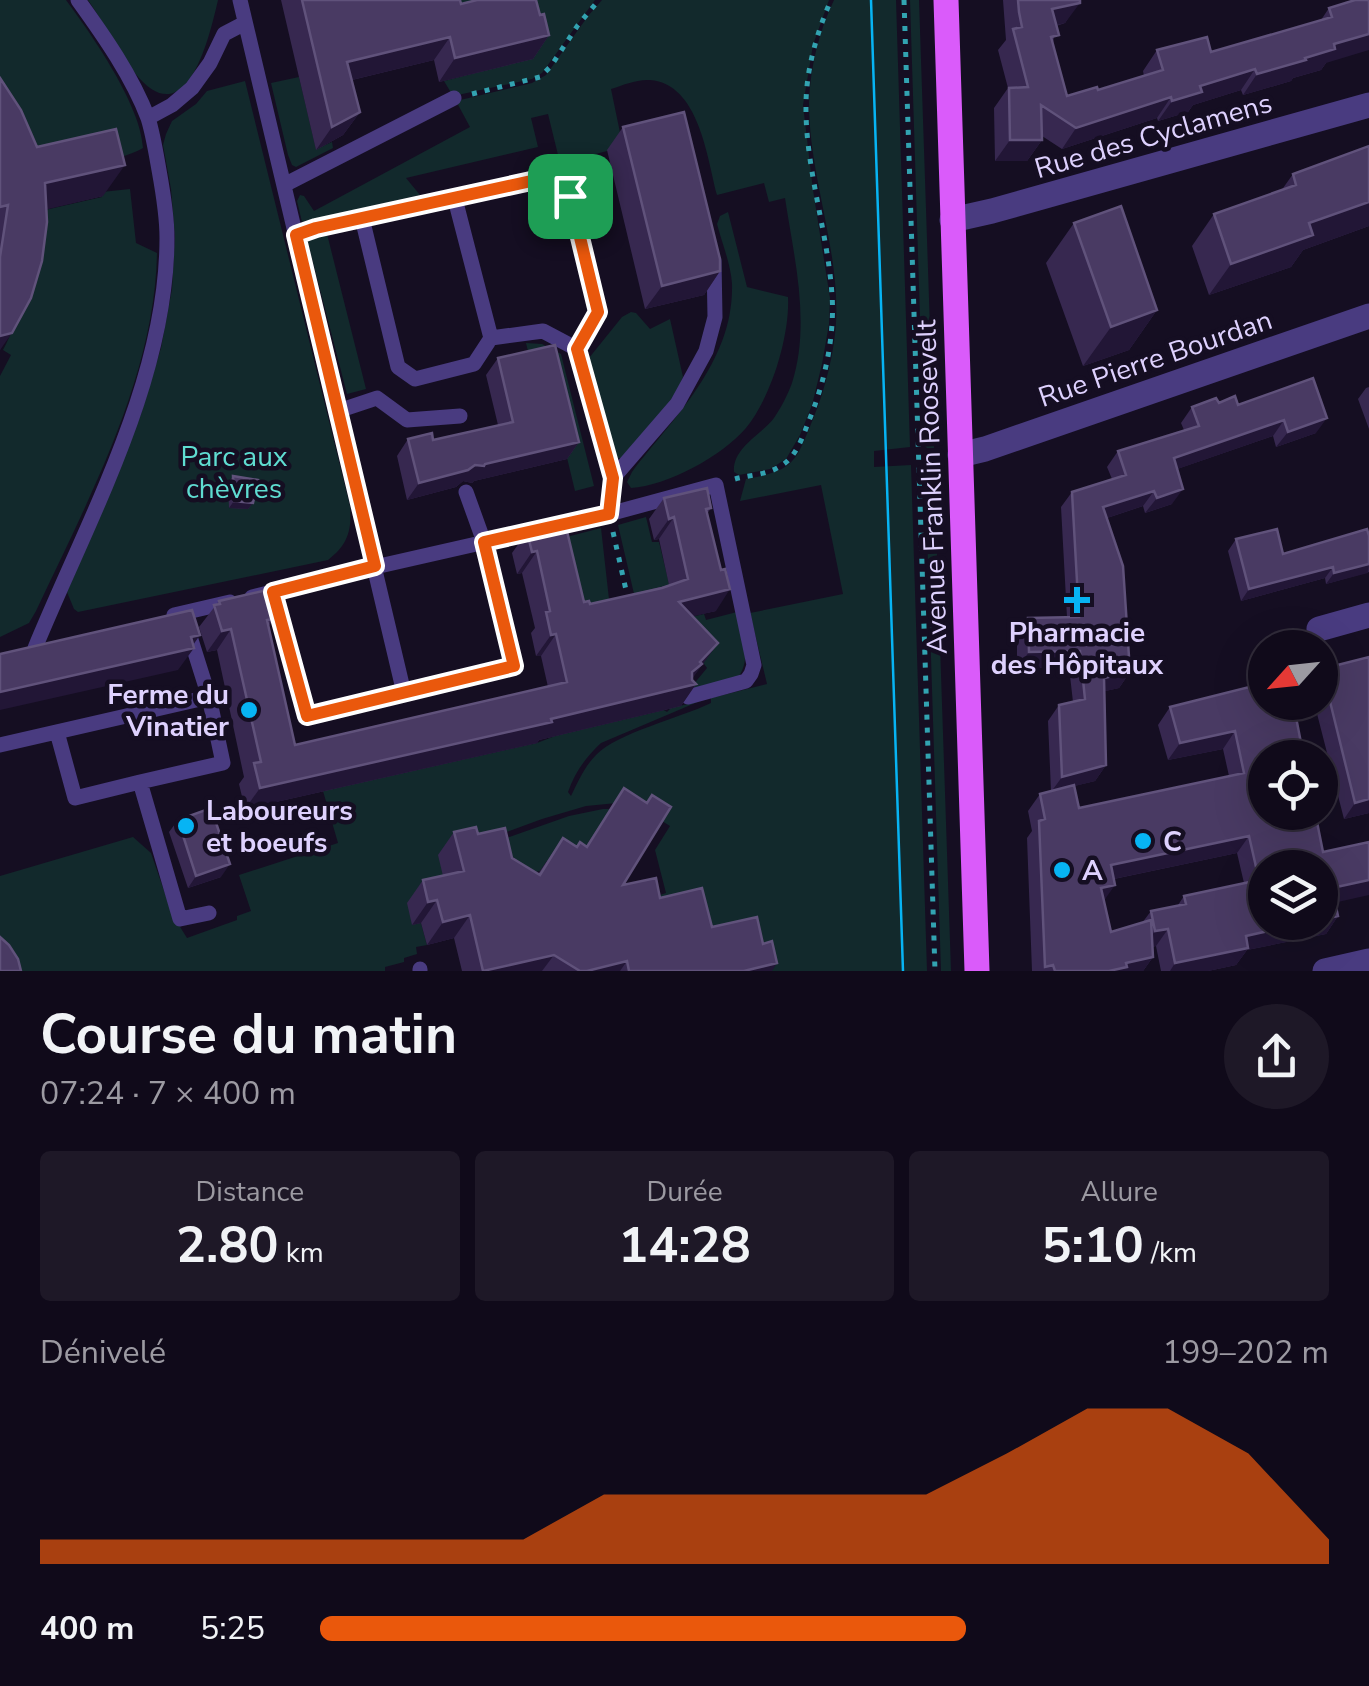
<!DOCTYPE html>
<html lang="fr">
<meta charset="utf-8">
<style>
body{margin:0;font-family:"Nunito Sans",sans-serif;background:#1e1827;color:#f1f3f6;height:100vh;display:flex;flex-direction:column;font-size:38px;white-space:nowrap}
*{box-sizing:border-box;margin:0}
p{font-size:32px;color:#9c9aa2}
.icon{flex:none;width:55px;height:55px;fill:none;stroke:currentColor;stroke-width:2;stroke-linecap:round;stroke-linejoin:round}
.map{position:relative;height:971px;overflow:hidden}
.details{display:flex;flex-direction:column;background:#100a1a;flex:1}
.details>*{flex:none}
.needle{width:65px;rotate:243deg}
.fabs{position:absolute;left:1248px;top:630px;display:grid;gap:20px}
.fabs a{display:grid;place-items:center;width:90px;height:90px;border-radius:50%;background:#100a1a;box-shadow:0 10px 40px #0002,0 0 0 2px #302b39;font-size:50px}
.pin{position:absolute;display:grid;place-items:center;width:85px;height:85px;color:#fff;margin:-42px;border-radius:20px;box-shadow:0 5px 15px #0006}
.round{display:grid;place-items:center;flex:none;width:105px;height:105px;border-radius:52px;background:#1e1827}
.head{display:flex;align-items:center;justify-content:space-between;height:170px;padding:0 40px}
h1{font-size:55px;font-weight:700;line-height:75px}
.stats{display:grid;grid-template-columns:repeat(3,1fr);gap:15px;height:170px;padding:10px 40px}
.stats div{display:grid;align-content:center;border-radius:10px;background:#1e1827;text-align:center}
.stats b{font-size:50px;font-weight:700}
.stats small{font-size:28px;font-weight:400}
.stats p{font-size:28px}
.chart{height:280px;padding:20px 40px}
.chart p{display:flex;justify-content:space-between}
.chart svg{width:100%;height:180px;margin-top:10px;fill:#ea580c;opacity:.7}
ul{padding:0 40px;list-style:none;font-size:32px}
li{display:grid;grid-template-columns:160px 120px 1fr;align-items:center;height:75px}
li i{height:25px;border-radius:12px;background:#ea580c}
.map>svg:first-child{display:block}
</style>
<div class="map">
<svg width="1369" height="971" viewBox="0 0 1369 971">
<rect width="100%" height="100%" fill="#150e22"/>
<path fill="#12292c" d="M0,0H66C92,35 141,105 143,148C118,163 50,172 19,178L0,118Z
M88,0H218C209,39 186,138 134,72C117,49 104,23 88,0Z
M438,0H595L542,73L532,79L453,96L444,81L533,58Z
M602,0H829L813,45L803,105L813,190L830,298L829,324L822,364L812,405L800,435L786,459L770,469L739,475L734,472C732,448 761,435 774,418C781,408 788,394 792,383C811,323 794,258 785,198L769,202L764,183L717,195C707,157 699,84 650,80C637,79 623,85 611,89L623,147L560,163L548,114L531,118L538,147L406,178L420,195L302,222L297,201L300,195L304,196L314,211L470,127L456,101L532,83L546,75L588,16Z
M834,0H896L910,447L874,451V467L911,465L927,971H758L693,940L665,916L660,895L666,893L655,850L670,826L638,806L617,803L586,806L542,819L496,836L448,894L412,924L421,923L427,945L416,947L417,954L404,958V962L385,967V971H2L0,968V876L133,837L151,853L172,914L187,938L237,920V916L251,911L239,875L338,843L323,791L537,743L555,736L664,710L667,712L671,708L700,701L601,743C586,757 575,772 568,792L571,796C578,782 584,767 596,755C617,733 680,718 711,703V698L767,684L750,613L843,594L821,485L740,501L746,479C795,470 795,463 813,419C825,390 834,354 836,323C840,249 809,177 809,103C810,68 819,31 834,0Z
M910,0H919L934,448H927L924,445Z
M299,77L316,149L332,142L333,148L296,167L292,165L288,155L271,83Z
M245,81L350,506C352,530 348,545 328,560L78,612L74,609L67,592L141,414L161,348L172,289L175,237L171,189L163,145L166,134L172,121L196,104L207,91Z
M130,189L136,243L157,253C155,377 87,502 36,611L29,623L0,637V376L11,355L3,350C29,301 23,267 23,215L102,197V192Z
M728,212L747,287L788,297C790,336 771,398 746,428C722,456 667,486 631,488L627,482L632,472C675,416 734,361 732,284C731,265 722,243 717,224L720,216Z
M327,234L366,389L347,394L307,239Z
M631,312L636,313L650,329L670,319L683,377C673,408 643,434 621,458H618L611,451L589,358L622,317Z
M526,343L542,344L561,354L594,486L575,491L544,362L531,364Z
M934,466L951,971H941L925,469L926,467Z
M646,517L652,542H659L673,600L638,611L618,525Z
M601,528L611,617L575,626L555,540Z
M737,612C741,634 752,657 739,676L688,691L707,668L673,621L704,614L706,620Z
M603,809H617L571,869L547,861L540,871L506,879L498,841L569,816Z"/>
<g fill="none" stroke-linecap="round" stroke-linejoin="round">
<path stroke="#32a3b1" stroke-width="5" stroke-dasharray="5 8" stroke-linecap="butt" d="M904,0L935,971
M472,94L540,77L551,66L578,25L599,0
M735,479C749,475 766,475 779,467C795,459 802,439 808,423C824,385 835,337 832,295C828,233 805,167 806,105C806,70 817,32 831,0
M613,532L628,599"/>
<path stroke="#493b80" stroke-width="15" d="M240,0L404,693
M148,118L172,105L192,88L210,63L224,34L245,23
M284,185L454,98
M455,199L491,338
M362,218L398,367L415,379L474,364L491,338L543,331L577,349
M296,235L315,228L554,176L570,196L598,312L577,349L613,478
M338,411L377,398L407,420L460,416
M609,514L613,478L677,404L706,351L715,317L714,261
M273,592L307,716L514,666L484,542L466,492
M252,597L375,567L609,514L716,485L754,665L751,674L746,681L688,697
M174,615L230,602
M35,648C88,519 167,380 167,238C167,215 163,192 159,170C156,153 153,134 148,118C132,76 104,36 78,0
M57,732L75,798L140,782L180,919L209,913
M0,745L209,697L187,627
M140,782L223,763L209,697
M420,969V971"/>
<path stroke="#493b80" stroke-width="25" d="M952,220L992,211L1369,105
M960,455L985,449L1369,316
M1319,629L1369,615
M1325,971L1369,961"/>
<path stroke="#da5bfa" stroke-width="25" d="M946,0L977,971"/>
<path stroke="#07b4f4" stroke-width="2.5" d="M871,0L903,971"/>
</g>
<path fill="#372850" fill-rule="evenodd" d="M281,0H460L461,4L540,15L549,35L533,59L439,82L434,60L352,80L360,112L343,135L316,150Z
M1003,0H1080L1065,23L1056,26L1053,43L1067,96L1098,90L1144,76L1143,71L1157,50L1211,52L1321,20L1329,8L1355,0L1326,63L1321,70L1293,78L1291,81L1243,95L1241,90L1193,105L1188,112L1158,121L1157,118L1062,149L1042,136V140L1027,161H995L994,108L1008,88L998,50L1006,40Z
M0,78L37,147L103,196L46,209L0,350Z
M623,127L720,271L704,295L645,309L607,150Z
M1369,146V226L1303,250L1291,267L1209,295L1192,246L1214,214L1281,191L1293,174Z
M1074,223L1157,310L1129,350L1083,366L1046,263Z
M498,358L579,442L567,459L474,481L472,483L463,481L456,487L407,500L397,456L408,439L433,440L498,425L486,375Z
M1369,387V429L1358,399L1366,388Z
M1219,403L1238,405L1316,433L1276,447L1273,436L1177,469L1172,504L1145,513L1143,506L1107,518L1130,672L1119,688L1105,691L1106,765L1095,781L1074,786L1079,808L1229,776L1223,749L1168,760L1158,725L1170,707L1265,683V758L1335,902L1338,916L1326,934L1247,950L1236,965L1208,971H1161L1156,946L1152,947L1153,957L1143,971H1032L1027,838L1032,831L1028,811L1040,794L1051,791L1048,721L1059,705L1073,702L1069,667L1017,668V634L1028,618L1067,617L1061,507L1072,492L1112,479L1107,467L1118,451L1184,430L1181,423L1192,407ZM1237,853L1244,883L1184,896L1178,905L1151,911L1142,923L1111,932L1104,901L1114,879Z
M233,476L253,503L248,509L229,508L228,483Z
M664,498L711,508L707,514L716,611L692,616L718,643L692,678L696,684L681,706L539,740L537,743L245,809L239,784L244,777L217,650L207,652L199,627L219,601L273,619L269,626L295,745L548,687L541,656H536L531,633L535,628L522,573L517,574L512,553L527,532L584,602L590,604L669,585L659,539L654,540L649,519Z
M1236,539L1283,554L1369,564V572L1326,584L1325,578L1241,601L1228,551Z
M1322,669L1369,813L1344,819L1314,702H1320V672Z
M624,788L623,885L660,898L712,927L763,944L772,971H462L454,938L427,945L421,923L412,925L407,903L423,880L443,876L438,855L454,832L478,834L538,874L563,838L577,847L586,846Z
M178,820L221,877L188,888L169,832Z"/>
<path fill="#221636" d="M1080,3L1065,23L1037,30L1052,9Z
M1369,34V50L1326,63L1321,70L1293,78L1291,81L1243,95L1257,74L1305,58L1334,44Z
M549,35L533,59L439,82L455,58Z
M450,37L434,60L331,85L347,62Z
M1255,69L1241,90L1193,105L1188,112L1158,121L1172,101L1200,86Z
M1171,97L1157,118L1062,149L1076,128Z
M360,112L343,135L316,150L332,127Z
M1010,140H1042L1027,161H995Z
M125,165L103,196L23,215L45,183Z
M1369,202V226L1303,250L1291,267L1209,295L1231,264L1309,223Z
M720,271L704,295L645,309L662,286Z
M1157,310L1129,350L1083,366L1111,327Z
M12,333L0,350V336Z
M1327,418L1316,433L1276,447L1288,432Z
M1284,420L1273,436L1163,474L1174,458Z
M579,442L567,459L474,481L472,483L463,481L456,487L407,500L419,483L475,465L485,464Z
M1183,489L1172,504L1145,513L1157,498Z
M1154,491L1143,506L1092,523L1103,507Z
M234,501L253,503L248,509L229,508Z
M674,517L659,539L654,540L669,519Z
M537,551L522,573L517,574L532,552Z
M1369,564L1368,573L1326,584L1334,573Z
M1333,567L1325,578L1241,601L1249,589Z
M730,589L716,611L664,623L679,602Z
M231,629L217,650L207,652L222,631Z
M556,634L541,656H536L551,635Z
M200,635L191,648H194L178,670L0,710V692Z
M718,643L687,686L696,684L681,706L539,740L537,743L245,809L260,788L551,719L700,662Z
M1080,651L1069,667L1017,668L1029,652Z
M1130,672L1119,688L1093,694L1104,678Z
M1235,731L1223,749L1168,760L1180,743Z
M1106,765L1095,781L1051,792L1062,777Z
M1369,799V813L1344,819L1355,803Z
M1249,836L1237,853L1099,882L1111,865Z
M230,864L221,877L188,888L196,876Z
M1369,880V895L1320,906L1332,888Z
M1115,885L1103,902L1101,888Z
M437,900L421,923L412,925L428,902Z
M470,915L454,938L427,945L443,922Z
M1338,916L1326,934L1247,950L1236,965L1208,971H1170L1175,963L1246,936L1308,922H1320V920Z
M1168,929L1156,946L1143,948L1155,931Z
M554,955L542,971H485Z
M1153,957L1143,971H1109L1126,963Z
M627,961L620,971H587Z
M777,963L772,971H744Z"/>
<path fill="#493a63" stroke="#60527b" stroke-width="2.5" d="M302,0H460L461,4L477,0H536L540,15L544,14L549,35L455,58L450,37L347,62L360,112L332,127Z
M1018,0H1080V3L1052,9L1059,35L1051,37L1067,96L1097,87L1098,90L1163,70L1157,50L1207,37L1211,52L1332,17L1329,8L1355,0H1369V34L1334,44L1335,49L1305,58L1306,60L1257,74L1255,69L1200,86L1202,92L1172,101L1171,97L1076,128L1041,105L1042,140H1010L1009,88L1028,87L1013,29L1022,27L1019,12Z
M0,78L21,110L37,147L116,129L125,165L45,183L47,222L42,261L31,298L12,333L0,336V257L8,205L0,207Z
M684,112L720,259V271L662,286L623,127Z
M1369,146V202L1309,223L1313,235L1231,264L1214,214L1296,185L1293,174Z
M1121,206L1157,310L1111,327L1074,223Z
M555,345L579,442L485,464L484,466L475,465L468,470L419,483L408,439L432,433L433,440L513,422L498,358Z
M1313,378L1327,418L1288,432L1284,420L1174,458L1183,489L1157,498L1154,491L1103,507L1123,566L1130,672L1104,678L1106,765L1062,777L1059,705L1085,699L1080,651L1029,652L1028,618L1079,617L1072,492L1126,475L1118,451L1199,426L1192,407L1216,398L1219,403L1235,396L1238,405Z
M233,476L258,480L253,503L234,501Z
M707,488L711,508L706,509L721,570L725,569L730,589L679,602L718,643L700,662L702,664L692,672V680L696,684L551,719L552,722L260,788L254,763L261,762L231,629L222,631L214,605L220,604L219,601L267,590L273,619L267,620L295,745L567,682L556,634L551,635L546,612L550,611L537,551L532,552L527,532L565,523L584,602L589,601L590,604L662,588L688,579L674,517L669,519L664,498Z
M1277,529L1283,554L1367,529L1369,536V564L1334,573L1333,567L1249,589L1236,539Z
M192,610L200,635L191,637L194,648L0,692V654Z
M1369,657V799L1355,803L1322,669Z
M1265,683V702H1293L1304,758H1265V812H1315L1323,852L1369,842V880L1332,888L1338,916L1320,920V868H1265V922H1308L1246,936L1248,948L1175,963L1168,929L1155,931L1151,911L1186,904L1184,896L1259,880L1249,836L1111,865L1115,885L1101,888L1111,932L1151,920L1153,957L1126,963L1127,967L1109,971H1055L1053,965L1045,967L1039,821L1045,819L1040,794L1074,785L1079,808L1244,773L1235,731L1180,743L1170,707Z
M624,788L647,803L652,795L671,807L623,885L656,878L660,898L702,888L712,927L757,917L763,944L772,941L777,963L744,971H629L627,961L587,971H580L554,955L483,971L470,915L443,922L437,900L428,902L423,880L464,871L454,832L476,827L478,834L505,828L512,858L540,875L563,838L577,847L580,842L587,847Z
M211,808L230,864L196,876L178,820Z
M0,937L9,945L18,959L21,971H0Z"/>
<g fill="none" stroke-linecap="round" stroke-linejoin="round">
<g stroke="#fff" stroke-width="20">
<path id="route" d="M554,176L570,196L598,312L577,349L613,478L609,514L484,542L514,666L307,716L273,592L375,566L296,235L316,228Z"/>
</g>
<use href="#route" stroke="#ea580c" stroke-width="12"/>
</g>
<g fill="#07b4f4" stroke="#150e22" stroke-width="4">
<path d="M1072 585h10v10h10v10h-10v10h-10v-10h-10v-10h10z"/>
<circle cx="249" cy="710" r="10"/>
<circle cx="186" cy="826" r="10"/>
<circle cx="1143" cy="841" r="10"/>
<circle cx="1062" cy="870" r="10"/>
</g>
<g text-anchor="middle" stroke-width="9" stroke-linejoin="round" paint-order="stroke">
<g font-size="28" fill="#ded1fe" stroke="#150e22">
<text transform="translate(1153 135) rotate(-16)" y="10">Rue des Cyclamens</text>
<text transform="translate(1155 358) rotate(-19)" y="10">Rue Pierre Bourdan</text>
<text transform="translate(931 487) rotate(-92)" y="10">Avenue Franklin Roosevelt</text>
</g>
<g font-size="28" fill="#5fdcd1" stroke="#150e22">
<text x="234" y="466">Parc aux<tspan x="234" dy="32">chèvres</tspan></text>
</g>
<g font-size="28" font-weight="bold" fill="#ded1fe" stroke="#150e22" text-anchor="start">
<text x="1077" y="642" text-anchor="middle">Pharmacie<tspan x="1077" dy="32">des Hôpitaux</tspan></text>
<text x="229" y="704" text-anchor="end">Ferme du<tspan x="229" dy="32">Vinatier</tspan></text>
<text x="206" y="820">Laboureurs<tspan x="206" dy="32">et boeufs</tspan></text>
<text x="1163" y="851">C</text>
<text x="1082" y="880">A</text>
</g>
</g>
</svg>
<div class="fabs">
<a><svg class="needle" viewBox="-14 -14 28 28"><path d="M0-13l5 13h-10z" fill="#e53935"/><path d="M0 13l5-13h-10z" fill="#9c9aa2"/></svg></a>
<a><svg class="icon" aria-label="locate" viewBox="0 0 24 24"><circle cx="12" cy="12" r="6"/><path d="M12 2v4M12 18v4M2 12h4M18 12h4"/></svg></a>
<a><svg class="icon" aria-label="layers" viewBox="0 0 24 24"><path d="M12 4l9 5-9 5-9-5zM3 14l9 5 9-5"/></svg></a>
</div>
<div class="pin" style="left:570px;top:196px;background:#1e9e55"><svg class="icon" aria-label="arrive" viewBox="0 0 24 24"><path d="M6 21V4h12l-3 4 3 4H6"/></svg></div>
</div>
<section class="details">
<div class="head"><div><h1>Course du matin</h1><p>07:24 · 7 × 400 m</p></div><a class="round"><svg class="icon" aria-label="share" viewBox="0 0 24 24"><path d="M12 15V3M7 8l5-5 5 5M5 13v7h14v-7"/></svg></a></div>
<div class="stats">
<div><p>Distance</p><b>2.80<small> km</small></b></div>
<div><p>Durée</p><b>14:28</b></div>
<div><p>Allure</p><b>5:10<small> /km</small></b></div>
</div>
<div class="chart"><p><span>Dénivelé</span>199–202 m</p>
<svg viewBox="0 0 160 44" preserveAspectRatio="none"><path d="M0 44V38L10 38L20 38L30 38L40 38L50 38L60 38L70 27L80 27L90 27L100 27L110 27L120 17L130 6L140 6L150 17L160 38V44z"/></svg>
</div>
<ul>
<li><b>400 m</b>5:25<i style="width:64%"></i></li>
</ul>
</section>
